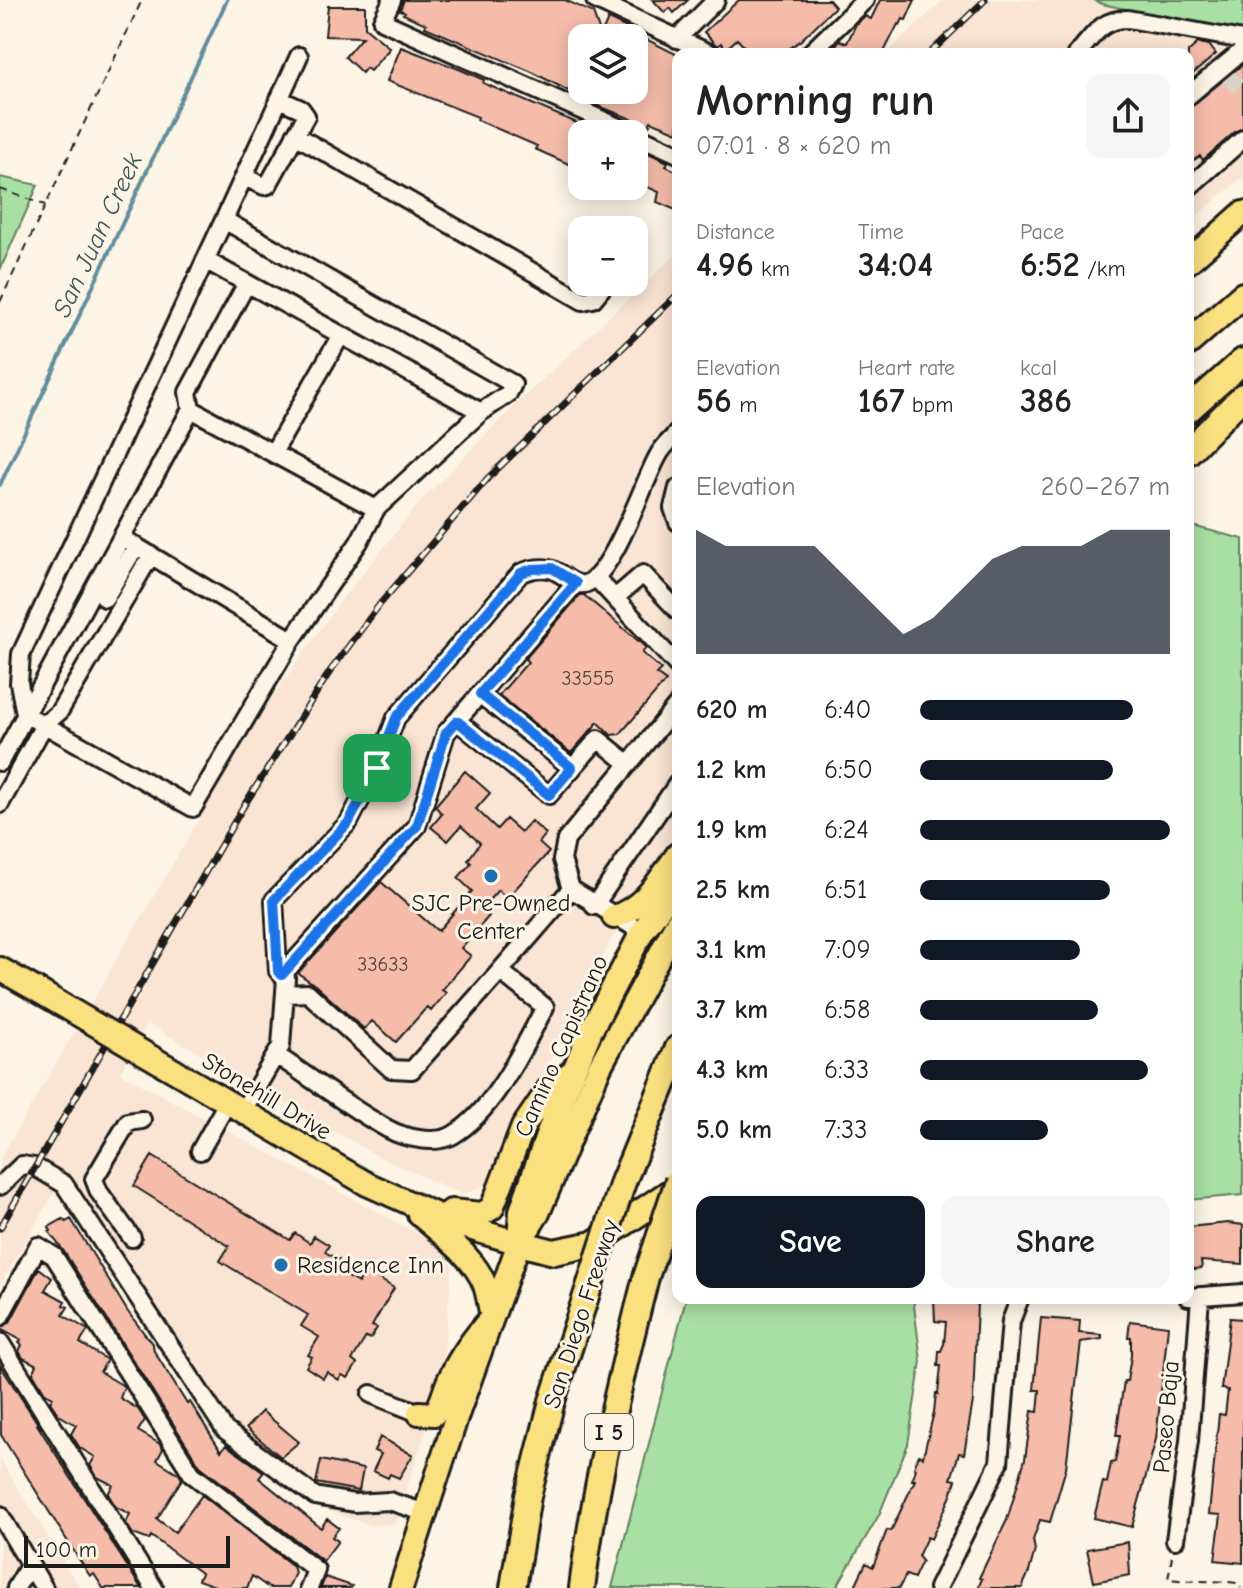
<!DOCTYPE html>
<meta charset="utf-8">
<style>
body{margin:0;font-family:"Comic Neue",sans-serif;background:#f6f6f6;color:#222;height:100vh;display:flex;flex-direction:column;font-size:30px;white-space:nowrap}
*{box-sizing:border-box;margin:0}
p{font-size:26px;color:#767676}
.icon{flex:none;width:44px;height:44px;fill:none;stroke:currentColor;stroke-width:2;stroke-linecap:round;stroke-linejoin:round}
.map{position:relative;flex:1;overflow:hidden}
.side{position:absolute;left:672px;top:48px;width:522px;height:1256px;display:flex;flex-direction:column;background:#fff;border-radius:16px;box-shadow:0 4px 20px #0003}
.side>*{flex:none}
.fabs{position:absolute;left:568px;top:24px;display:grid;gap:16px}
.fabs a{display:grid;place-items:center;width:80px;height:80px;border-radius:16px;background:#fff;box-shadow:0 4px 20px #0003;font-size:40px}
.scale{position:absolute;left:24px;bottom:20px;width:206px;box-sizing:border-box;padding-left:8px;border:4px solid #1c1c1c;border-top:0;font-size:22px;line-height:28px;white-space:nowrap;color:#1c1c1c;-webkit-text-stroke:6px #fcf5e5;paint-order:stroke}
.pin{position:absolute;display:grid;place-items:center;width:68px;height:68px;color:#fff;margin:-34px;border-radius:16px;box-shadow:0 4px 12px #0006}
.round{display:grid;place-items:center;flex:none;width:84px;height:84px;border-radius:16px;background:#f6f6f6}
.headline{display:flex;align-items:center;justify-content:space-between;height:136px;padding:0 24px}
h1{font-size:44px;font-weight:800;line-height:60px}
.stats{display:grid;grid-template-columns:repeat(3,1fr);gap:12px;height:136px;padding:8px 24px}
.stats div{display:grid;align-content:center}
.stats b{font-size:34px;font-weight:800}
.stats small{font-size:22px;font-weight:400}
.stats p{font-size:22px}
.chart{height:224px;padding:16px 24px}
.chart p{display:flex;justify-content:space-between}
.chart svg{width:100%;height:144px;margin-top:8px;fill:#111827;opacity:.7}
.cta{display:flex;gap:16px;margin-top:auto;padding:16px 24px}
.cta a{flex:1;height:92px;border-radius:16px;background:#111827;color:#fff;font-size:32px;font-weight:800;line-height:92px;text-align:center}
.cta a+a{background:#f6f6f6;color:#222}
ul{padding:0 24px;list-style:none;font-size:26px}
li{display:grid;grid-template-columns:128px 96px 1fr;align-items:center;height:60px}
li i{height:20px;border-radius:10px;background:#111827}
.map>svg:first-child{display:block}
</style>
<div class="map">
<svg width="1243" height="1588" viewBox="0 0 1243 1588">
<rect width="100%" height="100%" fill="#fcf5e5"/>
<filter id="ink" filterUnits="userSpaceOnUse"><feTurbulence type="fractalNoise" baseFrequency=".0125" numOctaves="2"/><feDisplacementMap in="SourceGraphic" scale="16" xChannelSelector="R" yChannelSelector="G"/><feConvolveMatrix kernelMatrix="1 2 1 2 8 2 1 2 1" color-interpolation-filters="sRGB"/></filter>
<g filter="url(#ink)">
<path fill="#fae4d3" d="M943,0H1094L1102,4L1243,34V177L1188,223V54H886Z
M678,252V838L632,902L572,1011L535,1095L514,1122L501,1147L489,1182L464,1195L381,1158L147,1023L120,1073L444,1248L452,1267L441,1384L395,1524L370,1525L307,1504L226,1441L209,1421L71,1204L53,1194L0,1285V1159L260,715L342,599L422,500L508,412Z
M0,1459L80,1588H0Z"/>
<path fill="#a8e0a3" stroke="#627e60" stroke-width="2" d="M1094,0H1243V34L1102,4Z
M0,177L38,185L0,270Z
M1188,525L1243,539V1195L1188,1200Z
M686,1298H913L921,1361L908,1444L879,1515L836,1588H612Z"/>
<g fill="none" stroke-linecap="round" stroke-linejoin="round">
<path stroke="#628d9c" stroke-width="4" d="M0,485L227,0"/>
</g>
<path fill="#f5bcaa" stroke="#1c1c1c" stroke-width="2" d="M404,0H565L593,13L601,35L608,19L631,30L627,38H582V90H634V33L678,55V132L651,121L649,126L596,105L532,72L425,27L426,24L403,14L405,12L400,10Z
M653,0H688L674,13L670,8L665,13Z
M739,0H829L835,7L800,41L781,54H751L737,39L726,49L721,43L718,46L714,43L704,32Z
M880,0H915L906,20L903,19L900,25L898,24L883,54H828L840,40L847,43L856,24L865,16L871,19Z
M328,6H365V27L390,48L370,71L366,68L362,73L345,57L362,37L325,36Z
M1198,43L1209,45L1216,54L1188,78V52Z
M401,47L459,69L484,80L483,83L603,134H582V170L535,149L537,146L477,120L478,117L387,81Z
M1243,64V128L1236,131L1203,160L1200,156L1194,160L1188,154V109Z
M634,150L641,153L642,150L668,162L666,166L678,172V211L657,202L659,192L634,181Z
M580,595H584L642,644L646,648L642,653L661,669L656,674L666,681L620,734L611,735L598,722L571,753L499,695L528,662L525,659Z
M465,771L490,793L476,809L497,829L506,819L521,832L531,821L546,834L539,843L549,852L507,898L498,890L481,909L489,916L461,948L471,956L442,990L446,993L431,1011L427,1007L396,1042L372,1021L364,1029L315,985L298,973L381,882L438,931L472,891L458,878L471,863L468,860L480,843L461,826L448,841L431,827L442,814L435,806Z
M152,1156L290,1240L295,1233L310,1243L314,1236L329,1245L325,1252L339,1260L334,1269L358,1283L366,1271L394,1288L372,1326L377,1328L370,1339L366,1337L352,1360L357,1364L348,1378L342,1375L339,1380L327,1372L323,1378L306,1367L312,1357L308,1355L319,1337L301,1326L308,1315L220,1261L229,1246L134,1186Z
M63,1219L66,1222L71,1219L128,1312L153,1345L154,1351L187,1404L190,1402L221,1451L226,1445L264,1472L259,1478L321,1528L327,1519L339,1528L332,1537L338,1541L323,1561L200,1466L63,1250L49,1232L51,1231L49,1227Z
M1228,1223L1243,1225V1264L1201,1261L1202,1268L1188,1270V1227Z
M39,1268L52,1278L45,1290L65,1301L63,1305L68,1307L63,1315L88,1330L80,1343L107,1360L100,1372L122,1385L124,1387L120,1398L138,1409L145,1420L138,1431L160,1444L163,1449L157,1460L179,1474L182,1479L157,1519L175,1532L202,1495L293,1566L295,1573L288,1588H269L252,1576L247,1588H220L198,1580L201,1573L151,1536L149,1540L133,1534L126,1523L130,1514L116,1507L108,1494L113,1485L97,1477L90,1465L95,1457L80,1448L71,1434L76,1425L59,1415L50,1402L53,1397L45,1393L33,1373L37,1365L23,1358L19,1351L22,1345L19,1343L21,1340L0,1329L10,1322Z
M934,1298H972L971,1303H977L973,1401L964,1454L959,1453L951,1479L956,1480L950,1498L931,1539L927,1537L918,1556L922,1561L914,1578L906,1575L899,1588H854L866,1563L873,1567L887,1530L891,1531L915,1480H912L916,1469L914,1468L918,1455L923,1457L934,1412L936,1393L938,1394L941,1366H938L939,1351H941L944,1344L946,1322L935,1321Z
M1041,1318L1080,1321L1079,1333L1102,1335V1339L1081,1342L1066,1468L1050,1522L1040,1520L1033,1540L1035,1550L1029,1572L1022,1588H978L982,1579L979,1578L1007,1520L1025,1459L1032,1411L1038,1412L1040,1390H1034Z
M1230,1318L1243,1319V1563L1215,1560L1221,1515L1209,1514L1219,1414L1225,1415L1228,1390L1221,1389Z
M1130,1321L1168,1326L1156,1439L1132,1527L1094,1518L1103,1482L1107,1483L1111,1463L1115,1462L1120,1436H1116L1124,1381H1127L1131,1356V1337H1128Z
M0,1365L40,1427L38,1426L141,1588H103L94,1574L90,1576L75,1553L1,1435Z
M262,1411L299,1442L281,1457L246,1428Z
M380,1437L413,1455L399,1478L390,1474L388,1478L373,1471L381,1454L374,1451Z
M321,1460L363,1469L359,1491L316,1483Z
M1128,1542L1130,1575L1094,1582L1087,1549Z
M325,1577L352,1586L351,1588H321Z"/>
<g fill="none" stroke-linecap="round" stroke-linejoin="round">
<path stroke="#dad4c7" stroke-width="16" stroke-dasharray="16 8" stroke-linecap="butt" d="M1227,76L1243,91"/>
<g stroke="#1c1c1c" stroke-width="22">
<path id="minor" d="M392,0L382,21L634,134
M595,0L711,54
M677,39L716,0
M809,54L865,0
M1077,54C1094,35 1101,19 1128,19L1243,40
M1188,96L1243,50
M634,134L678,154
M295,135L583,301L593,299L607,282
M244,177L264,186L268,185L306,116L301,109L279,99
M1188,188L1243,139
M224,220L299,56
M205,260L481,412L508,394L513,384L224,220L21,654L19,683L25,714L193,808L292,640L359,542L376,509L481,412
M191,409L188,392L247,283
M273,453L341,335
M678,488L673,508L678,522
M122,538L292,640
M596,578L678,666
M105,598L136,546
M615,598L643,574L678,611
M480,694L572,768
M457,721L549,795L598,739L629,764
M0,762L191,409L376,509
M0,804L44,725L59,712L151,555
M594,906L678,783
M642,932L571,889L562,860L566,840L678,704
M282,975L417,826L446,733L576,583
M286,994L308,993L391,1069L412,1070L500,971
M276,1055C313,1079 349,1108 388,1129C404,1138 436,1145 453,1135C494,1111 523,1048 545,1007L500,971L571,889
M242,1112L281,1046L286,978L278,971L274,900L349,822L377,768L396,718L521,573C561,557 564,587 584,584C612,579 644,480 658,456C662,447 671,440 678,432
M200,1151L227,1103
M0,1186L22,1165L35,1167L64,1184L225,1430L315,1496L354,1503L389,1501L426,1513
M132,1238L99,1192L94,1179L128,1122L142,1120
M1188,1297L1243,1293
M0,1317L38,1246L54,1256L192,1474L316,1570L309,1588
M0,1342L154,1588
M371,1394L419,1413
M0,1515L44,1588
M1175,1540L1189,1441L1200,1298
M16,1588L30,1564
M938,1588L999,1463L1011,1321L1020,1298"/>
</g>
<g stroke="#1c1c1c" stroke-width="28">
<path id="major" d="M1188,262L1243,213
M614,917C645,907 660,879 678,854
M0,969L42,993
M166,1066L367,1184L459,1225L519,1243
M451,1211L482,1214L492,1208L523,1127L548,1090L573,1071
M419,1214C442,1235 473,1255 485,1285C488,1295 490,1306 492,1317C475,1336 460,1356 449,1380C444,1391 442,1405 434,1414L419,1413
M519,1238L521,1211L548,1133L590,1032L642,932L678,882
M401,1588L457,1415L519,1243L538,1213L600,1066L678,921"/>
</g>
<g stroke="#1c1c1c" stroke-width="30">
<path id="highway" d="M1188,343L1243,295
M1188,410L1243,361
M1188,452L1243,396
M623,1182L678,1048
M519,1243L554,1252L593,1244L678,1187
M513,1588L528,1496L552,1401L578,1321
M582,1588C595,1483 620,1380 646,1277"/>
</g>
<path stroke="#1c1c1c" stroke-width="2" stroke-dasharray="8 6" stroke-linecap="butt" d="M0,189L45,205
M0,302L142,0
M1172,1556L1168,1579C1192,1582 1214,1580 1237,1583L1241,1588"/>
<use href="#minor" stroke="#fcf5e5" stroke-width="16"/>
<use href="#major" stroke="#fbe080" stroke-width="22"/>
<use href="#highway" stroke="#fbe080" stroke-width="24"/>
<g stroke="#1c1c1c" stroke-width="7">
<path id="rail" d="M929,54L985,0
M0,1228L243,807L331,670L380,604L488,478L678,294"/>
</g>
<use href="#rail" stroke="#fcf5e5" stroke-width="4" stroke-dasharray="12" stroke-linecap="butt"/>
<g stroke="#1c1c1c" stroke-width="28" stroke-linecap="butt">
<path id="major-bridge" d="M42,993L166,1066"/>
</g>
<g stroke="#1c1c1c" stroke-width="30" stroke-linecap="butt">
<path id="highway-bridge" d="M646,1277L678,1181
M578,1321L623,1182"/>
</g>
<use href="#major-bridge" stroke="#fbe080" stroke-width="22"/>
<use href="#highway-bridge" stroke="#fbe080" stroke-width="24"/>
</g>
</g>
<g fill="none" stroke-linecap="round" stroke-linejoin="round" filter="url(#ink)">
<g stroke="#fff" stroke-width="16">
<path id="route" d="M552,568L576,583L480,694L572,768L549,795L457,721L446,733L417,826L282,975L278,971L274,900L349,822L377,768L396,718L521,573L532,569Z"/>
</g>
<use href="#route" stroke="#1a73e8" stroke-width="10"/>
</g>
<g fill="#1f6fb2" stroke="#fcf5e5" stroke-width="3">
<circle cx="491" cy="876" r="8"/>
<circle cx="281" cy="1265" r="8"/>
</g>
<g text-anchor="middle" stroke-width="6" stroke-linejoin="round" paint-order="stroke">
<g font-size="20" fill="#524440">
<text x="588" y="685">33555</text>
<text x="383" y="971">33633</text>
</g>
<rect fill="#fcf5e5" stroke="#5f5d58" stroke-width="2" x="585" y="1414" width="48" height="36" rx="6"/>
<g font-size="22" font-weight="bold" fill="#1c1c1c">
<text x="609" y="1440">I 5</text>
</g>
<g font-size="24" fill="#1c1c1c" stroke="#fcf5e5">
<text x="491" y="911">SJC Pre-Owned<tspan x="491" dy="28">Center</tspan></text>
<text x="297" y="1273" text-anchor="start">Residence Inn</text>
</g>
<g font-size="24" fill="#1c1c1c" stroke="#fcf5e5">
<text transform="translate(561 1046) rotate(-66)" y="8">Camino Capistrano</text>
<text transform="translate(267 1096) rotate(31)" y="8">Stonehill Drive</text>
<text transform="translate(581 1314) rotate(-72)" y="8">San Diego Freeway</text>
<text transform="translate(1166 1417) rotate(-85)" y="8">Paseo Baja</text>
</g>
<g font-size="26" font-style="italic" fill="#3f555c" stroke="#fcf5e5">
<text transform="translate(97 235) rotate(-65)" y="9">San Juan Creek</text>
</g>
</g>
</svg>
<div class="fabs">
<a><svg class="icon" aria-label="layers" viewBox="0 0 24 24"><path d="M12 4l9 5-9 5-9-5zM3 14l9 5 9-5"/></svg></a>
<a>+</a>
<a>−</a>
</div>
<div class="scale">100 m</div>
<div class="pin" style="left:377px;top:768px;background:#1e9e55"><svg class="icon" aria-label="arrive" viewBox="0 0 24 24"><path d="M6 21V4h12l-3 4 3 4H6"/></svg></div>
<section class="side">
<div class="headline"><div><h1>Morning run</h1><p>07:01 · 8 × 620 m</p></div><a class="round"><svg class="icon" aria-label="share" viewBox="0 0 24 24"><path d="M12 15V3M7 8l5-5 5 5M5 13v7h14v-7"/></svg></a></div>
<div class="stats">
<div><p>Distance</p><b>4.96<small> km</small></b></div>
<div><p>Time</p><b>34:04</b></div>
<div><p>Pace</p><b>6:52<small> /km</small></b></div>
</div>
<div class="stats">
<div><p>Elevation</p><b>56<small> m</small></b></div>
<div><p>Heart rate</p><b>167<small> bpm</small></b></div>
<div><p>kcal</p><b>386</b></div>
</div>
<div class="chart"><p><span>Elevation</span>260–267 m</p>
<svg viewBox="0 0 160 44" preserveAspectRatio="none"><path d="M0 44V6L10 11L20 11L30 11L40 11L50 20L60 29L70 38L80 33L90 24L100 15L110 11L120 11L130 11L140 6L150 6L160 6V44z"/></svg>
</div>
<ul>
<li><b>620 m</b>6:40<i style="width:85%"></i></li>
<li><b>1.2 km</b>6:50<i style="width:77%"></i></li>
<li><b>1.9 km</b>6:24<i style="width:100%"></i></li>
<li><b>2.5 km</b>6:51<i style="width:76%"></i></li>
<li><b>3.1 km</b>7:09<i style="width:64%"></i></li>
<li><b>3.7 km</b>6:58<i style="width:71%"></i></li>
<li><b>4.3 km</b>6:33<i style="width:91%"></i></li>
<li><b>5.0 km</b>7:33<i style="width:51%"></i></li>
</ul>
<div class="cta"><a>Save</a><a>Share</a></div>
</section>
</div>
